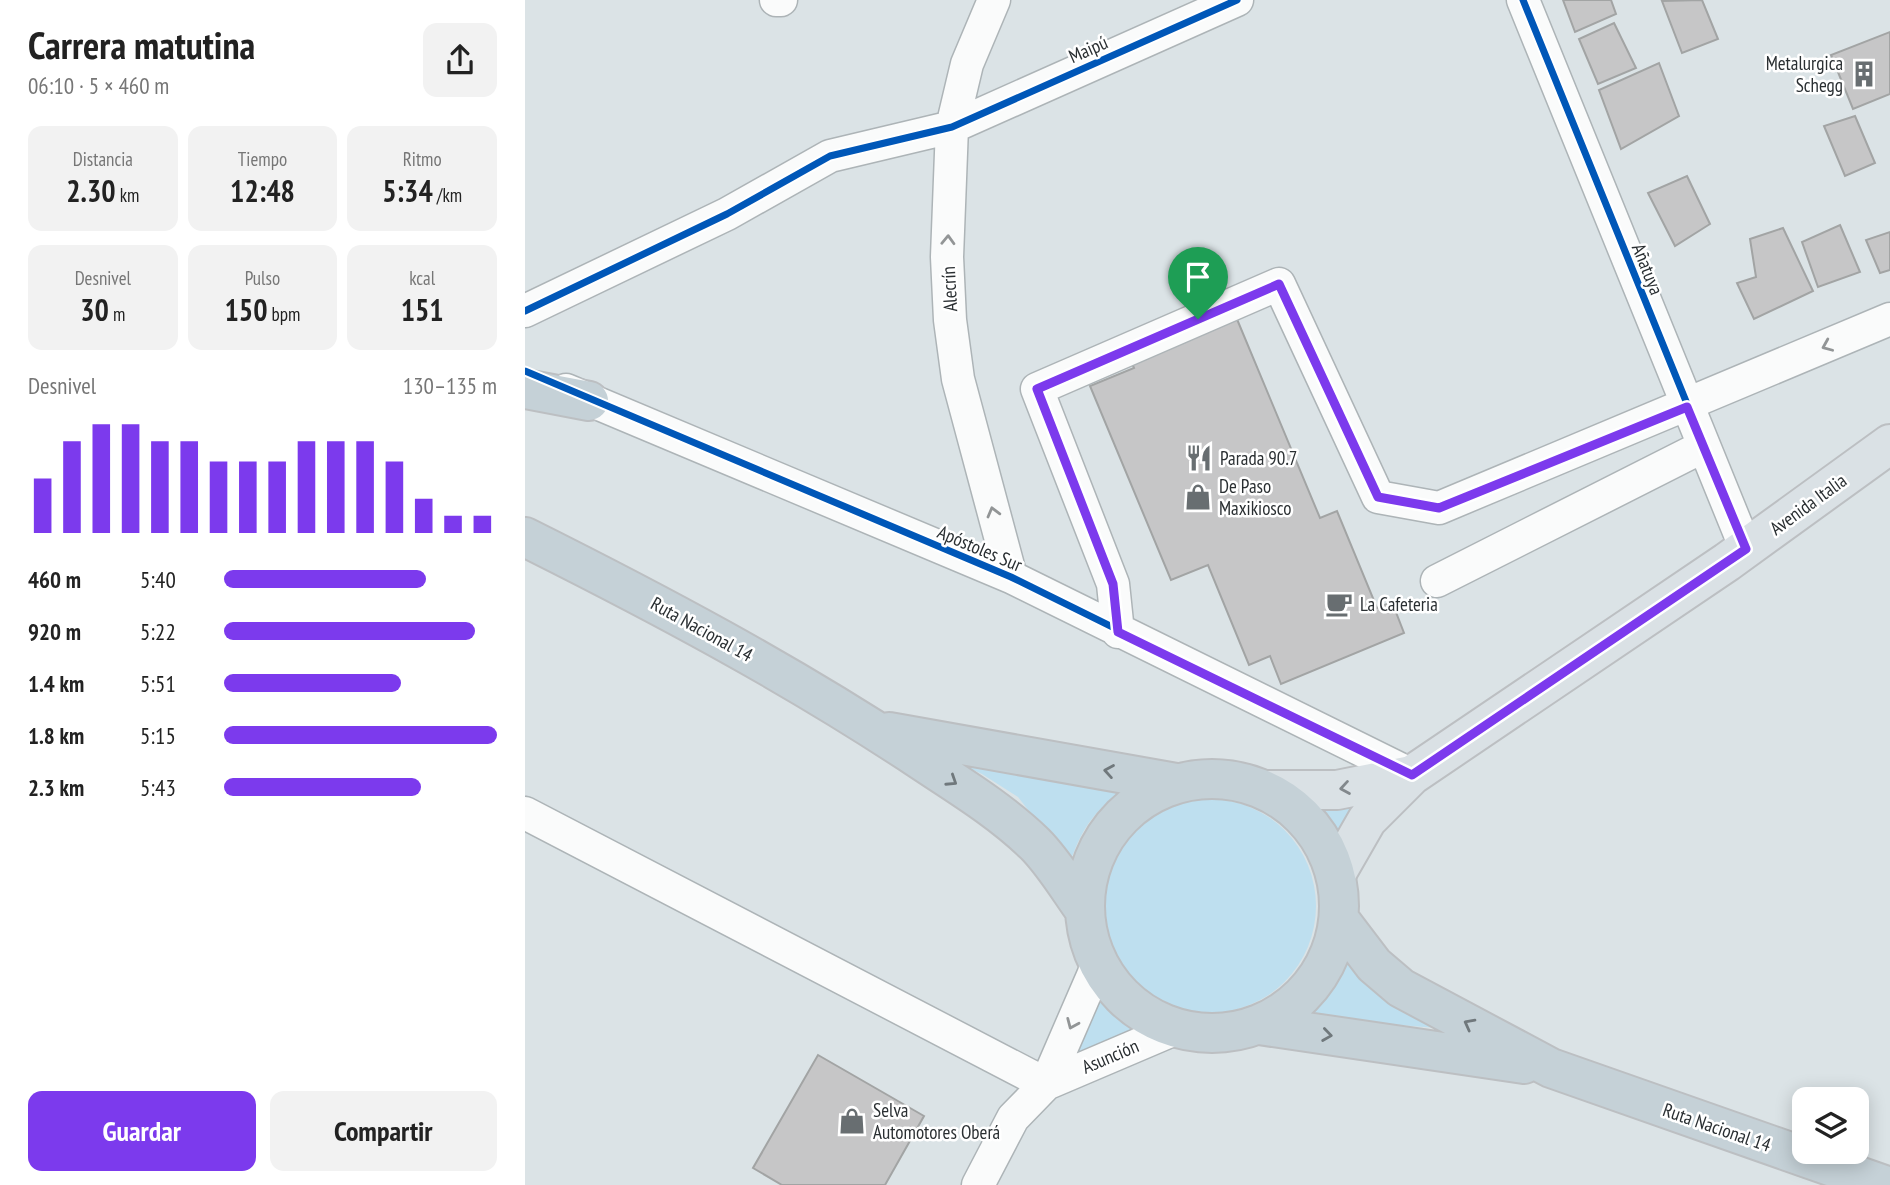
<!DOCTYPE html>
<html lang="es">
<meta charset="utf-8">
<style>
body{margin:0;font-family:"PT Sans Narrow",sans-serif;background:#f2f2f2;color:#222;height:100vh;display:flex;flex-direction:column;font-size:26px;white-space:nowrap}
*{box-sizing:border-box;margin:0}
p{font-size:23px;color:#767676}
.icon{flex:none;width:38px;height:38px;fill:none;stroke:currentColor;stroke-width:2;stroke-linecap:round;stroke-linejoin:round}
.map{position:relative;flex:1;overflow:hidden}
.drawer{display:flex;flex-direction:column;background:#fff;width:525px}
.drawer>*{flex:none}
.tools{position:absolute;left:1267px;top:1087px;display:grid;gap:14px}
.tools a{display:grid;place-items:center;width:77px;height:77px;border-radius:14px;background:#fff;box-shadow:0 4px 18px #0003;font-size:35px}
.pin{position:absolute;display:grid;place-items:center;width:60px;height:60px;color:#fff;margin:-72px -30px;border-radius:50% 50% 50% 0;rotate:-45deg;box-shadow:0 0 7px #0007}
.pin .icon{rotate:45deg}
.round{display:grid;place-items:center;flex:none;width:74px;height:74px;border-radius:14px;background:#f2f2f2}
.headline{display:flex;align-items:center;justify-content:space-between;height:119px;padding:0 28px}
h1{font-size:38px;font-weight:800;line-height:52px}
.metrics{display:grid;grid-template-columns:repeat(3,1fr);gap:10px;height:119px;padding:7px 28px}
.metrics div{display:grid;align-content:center;border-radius:14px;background:#f2f2f2;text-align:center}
.metrics b{font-size:30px;font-weight:800}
.metrics small{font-size:19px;font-weight:400}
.metrics p{font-size:19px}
.chart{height:196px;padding:14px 28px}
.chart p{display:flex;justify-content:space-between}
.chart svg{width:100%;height:126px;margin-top:7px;stroke:#7c3aed;stroke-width:6}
.button{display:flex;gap:14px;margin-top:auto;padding:14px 28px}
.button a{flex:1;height:80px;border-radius:14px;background:#7c3aed;color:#fff;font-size:28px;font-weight:800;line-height:80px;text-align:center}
.button a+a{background:#f2f2f2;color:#222}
ul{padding:0 28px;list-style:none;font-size:23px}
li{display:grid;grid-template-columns:112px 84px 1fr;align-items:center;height:52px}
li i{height:18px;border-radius:9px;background:#7c3aed}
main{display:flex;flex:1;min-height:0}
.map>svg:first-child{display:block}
</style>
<main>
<section class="drawer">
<div class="headline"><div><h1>Carrera matutina</h1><p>06:10 · 5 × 460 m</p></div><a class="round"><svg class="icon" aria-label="share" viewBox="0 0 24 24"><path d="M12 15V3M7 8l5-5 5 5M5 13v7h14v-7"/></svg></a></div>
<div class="metrics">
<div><p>Distancia</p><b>2.30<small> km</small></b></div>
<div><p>Tiempo</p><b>12:48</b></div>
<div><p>Ritmo</p><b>5:34<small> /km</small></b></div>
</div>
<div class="metrics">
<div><p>Desnivel</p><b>30<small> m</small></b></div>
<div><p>Pulso</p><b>150<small> bpm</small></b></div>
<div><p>kcal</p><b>151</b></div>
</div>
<div class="chart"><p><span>Desnivel</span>130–135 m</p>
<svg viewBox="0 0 160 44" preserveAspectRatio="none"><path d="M5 44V25M15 44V12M25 44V6M35 44V6M45 44V12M55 44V12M65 44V19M75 44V19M85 44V19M95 44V12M105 44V12M115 44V12M125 44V19M135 44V32M145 44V38M155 44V38"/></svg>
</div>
<ul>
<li><b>460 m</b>5:40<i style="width:74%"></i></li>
<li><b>920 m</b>5:22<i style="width:92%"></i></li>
<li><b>1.4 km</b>5:51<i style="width:65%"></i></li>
<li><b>1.8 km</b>5:15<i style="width:100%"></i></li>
<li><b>2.3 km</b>5:43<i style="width:72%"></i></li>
</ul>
<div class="button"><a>Guardar</a><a>Compartir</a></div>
</section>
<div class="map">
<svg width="1365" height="1185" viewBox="0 0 1365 1185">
<rect width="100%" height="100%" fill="#dbe3e6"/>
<path fill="#bedfef" d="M410,752L604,785C572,809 558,824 545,863L493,797L457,774Z
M846,793L815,844L781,800Z
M577 906a107 107 0 1 1 214 0a107 107 0 1 1-214 0Z
M823,949C853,988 866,1007 912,1028L773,1017C796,998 810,977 823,949Z
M579,991L617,1030L549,1057Z"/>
<path fill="#c6c6c7" stroke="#a2a4a4" stroke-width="2" d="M1038,0H1086L1091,14L1050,32Z
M1177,0L1193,39L1157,53L1137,1Z
M1089,23L1111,68L1073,84L1054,39Z
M1365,32V94L1328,109L1306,55Z
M1134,63L1154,116L1096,149L1074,90Z
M1330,116L1350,163L1320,176L1299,126Z
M1162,176L1185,224L1150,246L1123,193Z
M1315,225L1335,272L1293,287L1277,242Z
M1258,228L1288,291L1229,319L1212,283L1231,277L1225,239Z
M1365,232V270L1355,273L1341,240Z
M709,312L795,518L812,511L852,608L867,602L879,633L756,684L745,656L724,665L683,565L646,580L565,386L609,368L604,356Z
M293,1055L399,1116L360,1185H257L228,1168Z"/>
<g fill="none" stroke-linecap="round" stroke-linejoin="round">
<g stroke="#adb4b7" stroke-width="35">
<path id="minor" d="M251,0H256
M469,0L442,64L427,127L422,257L425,320L433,379L486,577
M998,0L1221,549
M0,311L202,214L305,156L427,127L712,0
M41,390L486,577L887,775
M912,581L1179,446
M593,632L588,584L512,389L754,284L853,497L914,508L1365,319
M0,813L521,1084
M521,1084L650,1029
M453,1185L488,1118L521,1084L573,964"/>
</g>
<g stroke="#bcbfc2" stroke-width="42">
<path id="major" d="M740,790H812L887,775
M811,874L842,820L887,775L1202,562L1365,444"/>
</g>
<g stroke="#bcbfc2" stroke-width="42">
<path id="highway" d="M0,389L64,401
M0,537C132,603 262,672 385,753C428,782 473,808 510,844C528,862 543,887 558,908
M364,732L651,783
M560 906a127 127 0 1 1 254 0a127 127 0 1 1-254 0Z
M814,919L849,965L876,988L1026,1068L1359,1185
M734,1025L999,1064"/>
</g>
<use href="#minor" stroke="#fafbfb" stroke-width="32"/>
<use href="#major" stroke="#dae1e5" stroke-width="38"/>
<use href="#highway" stroke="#c5d1d7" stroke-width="38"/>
<g stroke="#fff" stroke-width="11">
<path id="cycleway" d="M998,0L1221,549
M0,311L202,214L305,156L427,127L712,0
M0,371L486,577L887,775"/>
</g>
<use href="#cycleway" stroke="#0057b8" stroke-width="7"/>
</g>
<defs><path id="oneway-chevron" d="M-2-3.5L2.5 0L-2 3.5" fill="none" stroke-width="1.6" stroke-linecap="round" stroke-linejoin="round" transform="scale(1.75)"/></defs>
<g stroke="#929596">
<use href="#oneway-chevron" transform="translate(423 240) rotate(-88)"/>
<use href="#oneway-chevron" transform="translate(1302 346) rotate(157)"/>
<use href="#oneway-chevron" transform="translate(468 512) rotate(-105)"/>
<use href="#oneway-chevron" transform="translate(547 1024) rotate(113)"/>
</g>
<g stroke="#70787c">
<use href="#oneway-chevron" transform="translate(584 771) rotate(-170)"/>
<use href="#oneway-chevron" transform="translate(427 781) rotate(33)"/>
<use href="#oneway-chevron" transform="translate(944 1024) rotate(-152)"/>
<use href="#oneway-chevron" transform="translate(802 1035) rotate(8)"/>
</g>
<use stroke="#82888c" href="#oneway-chevron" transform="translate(820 788) rotate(171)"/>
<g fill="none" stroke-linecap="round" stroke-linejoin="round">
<g stroke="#fff" stroke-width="14">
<path id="route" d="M754,284L853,497L914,508L1162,407L1221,549L887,775L593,632L588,584L512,389Z"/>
</g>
<use href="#route" stroke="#7c3aed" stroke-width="9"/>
</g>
<defs>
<g id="building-bare" transform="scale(2.1)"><path d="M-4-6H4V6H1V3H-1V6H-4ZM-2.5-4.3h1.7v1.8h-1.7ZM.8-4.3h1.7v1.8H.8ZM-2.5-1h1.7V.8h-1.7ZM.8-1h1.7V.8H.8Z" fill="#686e71" stroke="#fff" stroke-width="2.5" paint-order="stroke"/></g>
<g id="restaurant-bare" transform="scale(2.1)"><path d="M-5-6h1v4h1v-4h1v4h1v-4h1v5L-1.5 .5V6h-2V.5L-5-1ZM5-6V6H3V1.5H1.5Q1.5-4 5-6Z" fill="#686e71" stroke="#fff" stroke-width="2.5" paint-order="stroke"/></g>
<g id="shop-bare" transform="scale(2.1)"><path d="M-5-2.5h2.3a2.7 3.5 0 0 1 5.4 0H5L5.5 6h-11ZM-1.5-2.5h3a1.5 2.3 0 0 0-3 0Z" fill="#686e71" stroke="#fff" stroke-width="2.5" paint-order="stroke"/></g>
<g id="cafe-bare" transform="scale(2.1)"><path d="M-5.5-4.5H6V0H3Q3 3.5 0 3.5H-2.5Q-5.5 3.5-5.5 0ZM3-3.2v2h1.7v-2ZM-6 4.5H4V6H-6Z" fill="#686e71" stroke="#fff" stroke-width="2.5" paint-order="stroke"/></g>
</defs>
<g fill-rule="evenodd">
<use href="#building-bare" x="1339" y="74"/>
<use href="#restaurant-bare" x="674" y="458"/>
<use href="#shop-bare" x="673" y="497"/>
<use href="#cafe-bare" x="814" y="604"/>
<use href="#shop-bare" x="327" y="1121"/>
</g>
<g text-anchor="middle" stroke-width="5" stroke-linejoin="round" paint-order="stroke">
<g font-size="19" fill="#2a2f32" stroke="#fff">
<text transform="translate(563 49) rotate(-24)" y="7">Maipú</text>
<text transform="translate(1123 269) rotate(68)" y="7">Añatuya</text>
<text transform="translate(424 289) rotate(-93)" y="7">Alecrín</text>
<text transform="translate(1283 504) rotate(-36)" y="7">Avenida Italia</text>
<text transform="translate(455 548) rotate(23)" y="7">Apóstoles Sur</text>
<text transform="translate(177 629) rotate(29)" y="7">Ruta Nacional 14</text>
<text transform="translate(585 1056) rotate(-23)" y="7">Asunción</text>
<text transform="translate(1192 1127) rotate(19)" y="7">Ruta Nacional 14</text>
</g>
<g font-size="19" fill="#2a2f32" stroke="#fff" text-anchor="start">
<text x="1318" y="70" text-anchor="end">Metalurgica<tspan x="1318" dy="22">Schegg</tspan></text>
<text x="695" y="465">Parada 90.7</text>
<text x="694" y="493">De Paso<tspan x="694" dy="22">Maxikiosco</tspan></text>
<text x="835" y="611">La Cafeteria</text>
<text x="348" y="1117">Selva<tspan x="348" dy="22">Automotores Oberá</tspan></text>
</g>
</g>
</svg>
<div class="tools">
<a><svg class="icon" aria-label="layers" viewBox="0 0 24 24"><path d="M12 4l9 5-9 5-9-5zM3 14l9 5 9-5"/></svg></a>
</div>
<div class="pin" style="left:673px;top:319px;background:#1e9e55"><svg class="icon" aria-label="arrive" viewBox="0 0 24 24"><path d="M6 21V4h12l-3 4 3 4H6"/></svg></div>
</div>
</main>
